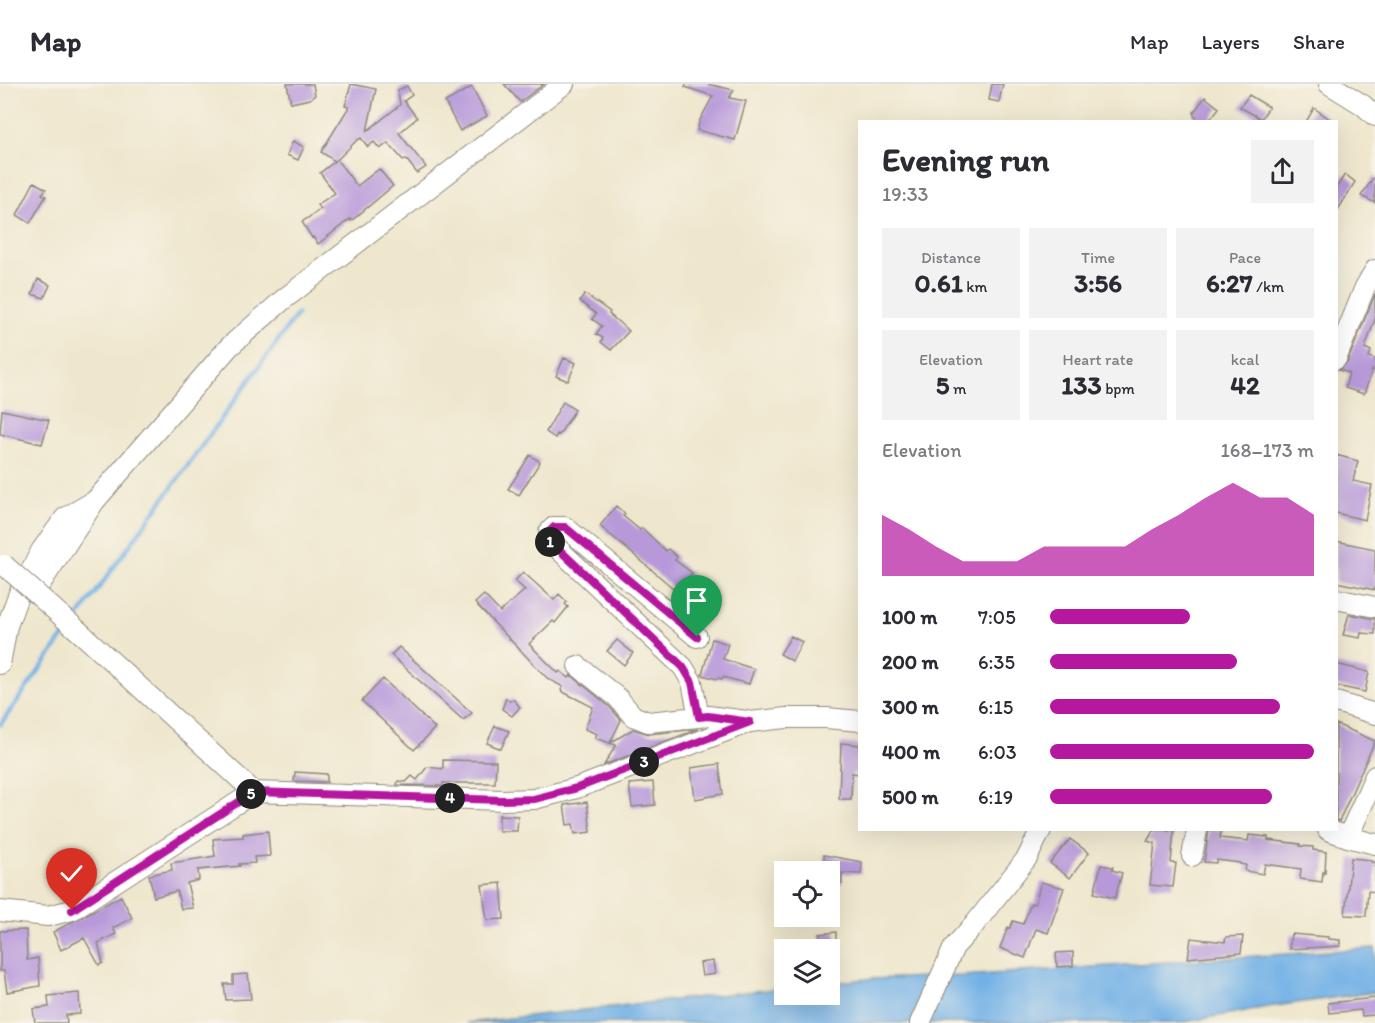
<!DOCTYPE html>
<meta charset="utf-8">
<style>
body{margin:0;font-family:Itim,sans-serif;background:#f2f2f3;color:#2b2b33;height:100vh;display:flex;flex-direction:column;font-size:22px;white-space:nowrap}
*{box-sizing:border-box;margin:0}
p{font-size:20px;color:#7c7c81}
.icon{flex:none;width:33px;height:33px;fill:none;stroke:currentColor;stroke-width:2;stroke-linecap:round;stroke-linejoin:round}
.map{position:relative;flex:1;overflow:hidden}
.drawer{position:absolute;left:858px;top:36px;width:480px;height:711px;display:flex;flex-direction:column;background:#fff;border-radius:0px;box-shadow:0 6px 24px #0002}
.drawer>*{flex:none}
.buttons{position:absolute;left:774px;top:777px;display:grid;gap:12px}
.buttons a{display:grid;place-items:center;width:66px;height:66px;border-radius:0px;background:#fff;box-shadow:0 6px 24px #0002;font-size:30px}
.pin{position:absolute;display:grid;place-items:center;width:51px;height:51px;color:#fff;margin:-62px -26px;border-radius:50% 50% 50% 0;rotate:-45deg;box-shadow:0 0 6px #0007}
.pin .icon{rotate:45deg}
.km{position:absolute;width:30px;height:30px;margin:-15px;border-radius:50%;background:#222;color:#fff;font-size:16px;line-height:30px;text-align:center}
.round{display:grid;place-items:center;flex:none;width:63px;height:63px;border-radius:0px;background:#f2f2f3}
.overview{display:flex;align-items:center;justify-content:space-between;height:102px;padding:0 24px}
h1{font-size:33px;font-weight:700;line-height:45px}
.stats{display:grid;grid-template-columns:repeat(3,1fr);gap:9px;height:102px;padding:6px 24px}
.stats div{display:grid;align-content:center;border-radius:0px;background:#f2f2f3;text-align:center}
.stats b{font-size:26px;font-weight:700}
.stats small{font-size:16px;font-weight:400}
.stats p{font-size:16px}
.chart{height:168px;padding:12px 24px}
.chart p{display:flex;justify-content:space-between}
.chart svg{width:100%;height:108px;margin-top:6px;fill:#b5179e;opacity:.7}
ul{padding:0 24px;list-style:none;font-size:20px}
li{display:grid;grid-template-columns:96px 72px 1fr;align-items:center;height:45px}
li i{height:15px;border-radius:8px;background:#b5179e}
header{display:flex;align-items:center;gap:36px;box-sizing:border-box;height:84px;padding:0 30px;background:#fff;border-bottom:2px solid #e1e1e2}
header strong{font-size:28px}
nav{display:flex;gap:33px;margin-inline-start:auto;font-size:21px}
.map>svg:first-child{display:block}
</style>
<header>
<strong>Map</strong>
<nav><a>Map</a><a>Layers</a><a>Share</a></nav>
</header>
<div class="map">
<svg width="1375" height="939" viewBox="0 0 1375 939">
<rect width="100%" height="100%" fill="#f7f3e8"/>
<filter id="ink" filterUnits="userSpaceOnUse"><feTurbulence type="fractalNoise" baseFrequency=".0167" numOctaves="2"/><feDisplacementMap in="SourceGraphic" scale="12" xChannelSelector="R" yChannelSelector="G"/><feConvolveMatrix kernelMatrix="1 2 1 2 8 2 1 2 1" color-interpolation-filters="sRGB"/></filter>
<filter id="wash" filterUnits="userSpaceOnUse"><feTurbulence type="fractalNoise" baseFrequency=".008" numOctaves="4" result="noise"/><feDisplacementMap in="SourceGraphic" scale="24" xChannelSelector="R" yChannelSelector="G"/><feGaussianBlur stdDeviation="1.35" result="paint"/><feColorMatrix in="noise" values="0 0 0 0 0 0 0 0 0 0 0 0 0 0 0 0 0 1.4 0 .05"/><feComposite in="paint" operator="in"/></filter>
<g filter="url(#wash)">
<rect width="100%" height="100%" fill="#efe7cd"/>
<path fill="#72b1e6" stroke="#4e6e88" stroke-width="1.5" d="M1375,864V908L1267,923L1179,939H467L784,904V910H830V899L868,895L962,892Z"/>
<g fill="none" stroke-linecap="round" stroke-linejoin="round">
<path stroke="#72b1e6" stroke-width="4" d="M75,537L298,229
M0,641L69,545"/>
</g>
<g id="blocks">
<path fill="#b799da" d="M287,0H313L315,11L310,15L291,19Z
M351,0L376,5L367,47L400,21L398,6L407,2L412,11L404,17L417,34L399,49L426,83L417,89L406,75L403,76L388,59L380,65L374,58L368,63L361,54L357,56L337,76L357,102L379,85L393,102L351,137L350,135L318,160L313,153L312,154L302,138L321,125L317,121L335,109L320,89L335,77L321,68L349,23L345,22Z
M504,0H544L520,18Z
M686,0H707L734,6L729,14L746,17L735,56L697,46L700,36L713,12L685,3Z
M992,0H1003L999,18L989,16Z
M472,3L487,32L460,47L445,18Z
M1249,11L1269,23L1261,35L1240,23Z
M1205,13L1219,24L1208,38H1201L1194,32V28Z
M1314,24L1334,38H1306Z
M293,57L304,63L298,76L287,71Z
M1345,90L1355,98L1336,129V104Z
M1375,91V119L1361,112Z
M34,98L46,105L42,110L46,112L30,139L17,131Z
M38,195L50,201L44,214L32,210Z
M585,210L610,228L609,230L629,247L611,266L601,258L603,254L596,250L602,242L592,235L596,230L580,217Z
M1375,210V235L1365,264L1371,267L1369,273L1375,275V287L1372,286L1364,310L1345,304L1349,289L1339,286L1347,279Z
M564,274L576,279L568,297L556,292Z
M563,318L575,326L559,351L557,350L555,354L546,348Z
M2,326L49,336L42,360L0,350Z
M530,371L540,378L519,411L508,405Z
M1336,371L1358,377L1353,397L1372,401L1365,436L1336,429Z
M616,422L625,430L623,432L640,446L642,444L666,467L668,465L677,473L675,476L692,489L685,498L714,523L706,532L600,442Z
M1336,457L1375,465V506L1336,498Z
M523,488L554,516L559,510L567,518L565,520L568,523L555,539L553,537L529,560L558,589L560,587L569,594L571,591L610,623L621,636L610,659L633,645L649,650L698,645L604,681L616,661L595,654L597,650L585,645L593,623L565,609L561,606L563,603L547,594L475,519L484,511L500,528L525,506L515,497Z
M1349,530L1375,535V550L1361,549L1360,554L1343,551Z
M791,552L802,558L792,577L780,570Z
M712,555L728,560L723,575L754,585L749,600L723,593L722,595L718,594L717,595L702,591Z
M617,556L633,569L624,581L607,567Z
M399,563L450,609L472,629L463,636L391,571Z
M1336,580L1369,588L1365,608L1336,602Z
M383,595L435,644L414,666L362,617Z
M506,614L510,617L513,615L520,623L512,632L502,625Z
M1336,640L1375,657L1339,737L1336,736Z
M495,642L509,647L501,665L487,659Z
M841,659L860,661V690L852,689L851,715H839Z
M443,676L496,677L495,699H443V702L397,701L398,697L406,698L412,692L417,696L427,683L443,685Z
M719,680L723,710L695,715L691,684Z
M295,688L327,690V698L294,697Z
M653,698L655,721L632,723L629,700Z
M587,718L591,748L575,750L573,740L567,741L564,721Z
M499,731L518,732L517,747H499Z
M1154,746H1174L1171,779H1176L1173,803L1150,801L1155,759L1147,757Z
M1209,746H1221L1220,754L1248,757L1249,751L1268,753V756L1300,760V762L1313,763V766L1326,768L1325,789L1323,788L1322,798L1300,795L1301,785L1265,780L1263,790L1245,787L1246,781L1240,780V779L1217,776L1216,779L1204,778Z
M268,747L270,772L254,773L255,779L239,780L240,782L198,786L199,796L187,799L193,824L181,825L177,807L154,813L149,791L172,786L171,779L215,772L213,755L243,753V750Z
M1070,755L1089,769L1070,794L1050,779Z
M824,771L862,778L861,790L842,789V800L830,801V788H824Z
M1351,774L1371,776V778H1375V808L1368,807L1366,832L1345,831Z
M1101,781L1113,783L1112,786L1122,789L1115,814L1094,809Z
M1041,798L1064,804L1048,849L1036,845L1025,874L1000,864L1008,843L1010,844L1013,837L1023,840L1031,819L1035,820Z
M501,799L504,835L487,836L482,801Z
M121,812L132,834L113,844L116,850L98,859L103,879L99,881L84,854L61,866L53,848Z
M26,846L27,876L38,874L40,902L7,908L4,887H0V847Z
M836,848V866H821L820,850Z
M1291,850L1328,853V855L1340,856V862L1289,865Z
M1243,852L1241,869L1188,874L1191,854L1225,858L1226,853Z
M1073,868V882L1057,883L1056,869Z
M713,877L715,890L702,892L700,879Z
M248,890L251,915L226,916L224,900H233V891Z
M79,909L80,930L66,931L67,939H35L33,925L49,923L48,912Z
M1375,914V931L1362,932L1361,926L1329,929L1328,919Z"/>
</g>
</g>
<g filter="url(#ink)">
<use href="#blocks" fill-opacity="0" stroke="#8d897c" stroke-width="1.5"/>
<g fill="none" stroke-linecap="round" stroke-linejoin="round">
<g stroke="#8d897c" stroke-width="22">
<path id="minor" d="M1329,0L1363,21L1375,32
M1336,275L1365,203L1375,186
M35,508L94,418L229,263L284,215L564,0
M1336,515L1375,523
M83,551L254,708L503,716L534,715L577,704L750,638L786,634H826L860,637
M697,553L565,443H554L549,448V456L683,583L692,598L699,633
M0,580L7,542L19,509L41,467L65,434L91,419
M578,582L618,614L633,632L648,638L708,632L747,637
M1336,618L1375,630
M1328,746L1348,753L1375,760
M1348,753L1375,692
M1192,772L1197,746
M0,827L48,832L72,826L254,708
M920,939L954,863L974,841L1027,774L1041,746"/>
</g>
<use href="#minor" stroke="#fff" stroke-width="20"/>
<g stroke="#8d897c" stroke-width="22" stroke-linecap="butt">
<path id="minor-bridge" d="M4,481L83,551"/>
</g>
<use href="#minor-bridge" stroke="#fff" stroke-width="20"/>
</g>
</g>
<g fill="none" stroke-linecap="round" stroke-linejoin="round" filter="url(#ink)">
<g stroke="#fff" stroke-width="12">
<path id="route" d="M72,826L254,708L503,716L534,715L577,704L750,638L708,632L699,633L692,598L683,583L549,456V448L554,443H565L697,553"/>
</g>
<use href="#route" stroke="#b5179e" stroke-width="8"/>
</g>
</svg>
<div class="buttons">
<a><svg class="icon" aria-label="locate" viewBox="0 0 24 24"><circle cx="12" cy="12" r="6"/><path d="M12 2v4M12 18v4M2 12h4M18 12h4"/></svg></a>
<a><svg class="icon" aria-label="layers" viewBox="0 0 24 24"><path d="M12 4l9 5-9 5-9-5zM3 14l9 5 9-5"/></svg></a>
</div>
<div class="pin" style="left:697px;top:553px;background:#1e9e55"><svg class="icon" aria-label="arrive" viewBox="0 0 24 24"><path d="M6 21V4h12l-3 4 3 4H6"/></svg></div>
<div class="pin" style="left:72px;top:826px;background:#d93025"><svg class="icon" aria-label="check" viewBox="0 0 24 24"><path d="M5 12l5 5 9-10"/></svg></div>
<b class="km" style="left:550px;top:458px">1</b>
<b class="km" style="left:644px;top:678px">3</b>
<b class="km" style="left:450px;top:714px">4</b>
<b class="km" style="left:251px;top:710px">5</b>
<section class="drawer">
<div class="overview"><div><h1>Evening run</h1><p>19:33</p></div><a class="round"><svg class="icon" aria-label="share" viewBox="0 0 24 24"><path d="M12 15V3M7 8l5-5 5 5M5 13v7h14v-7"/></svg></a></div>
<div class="stats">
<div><p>Distance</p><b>0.61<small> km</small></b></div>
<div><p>Time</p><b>3:56</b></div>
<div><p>Pace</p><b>6:27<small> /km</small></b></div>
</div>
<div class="stats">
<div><p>Elevation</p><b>5<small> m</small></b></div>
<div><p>Heart rate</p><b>133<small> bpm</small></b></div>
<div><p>kcal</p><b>42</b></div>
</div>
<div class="chart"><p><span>Elevation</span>168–173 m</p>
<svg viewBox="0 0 160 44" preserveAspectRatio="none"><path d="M0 44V19L10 25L20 32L30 38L40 38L50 38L60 32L70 32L80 32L90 32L100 25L110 19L120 12L130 6L140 12L150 12L160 19V44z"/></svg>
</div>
<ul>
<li><b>100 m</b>7:05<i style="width:53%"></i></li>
<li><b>200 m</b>6:35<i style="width:71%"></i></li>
<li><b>300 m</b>6:15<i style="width:87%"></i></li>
<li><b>400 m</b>6:03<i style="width:100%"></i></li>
<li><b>500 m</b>6:19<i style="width:84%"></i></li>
</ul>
</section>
</div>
